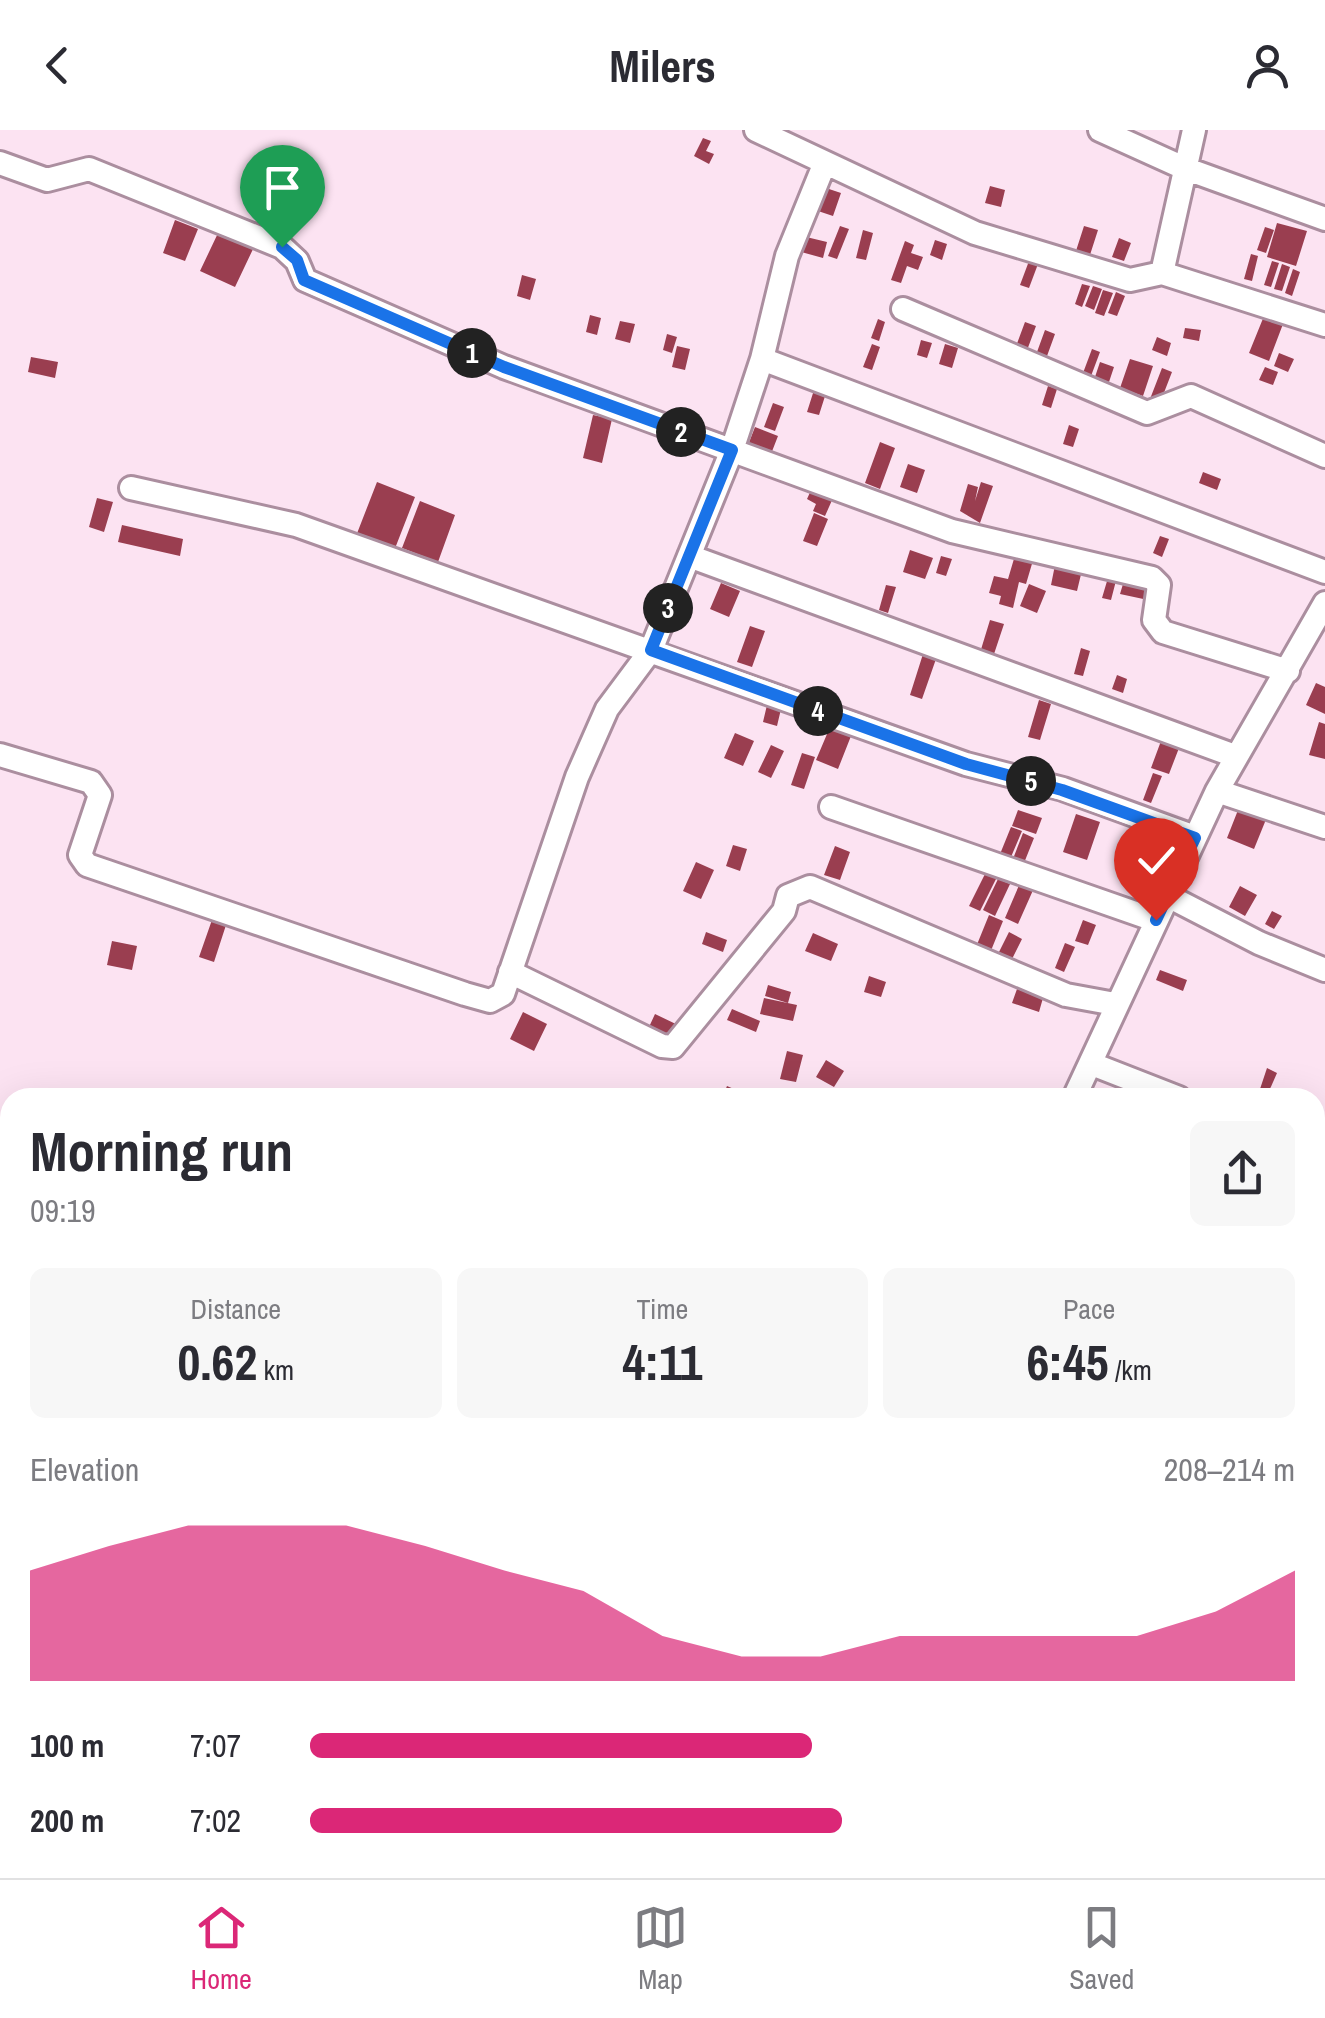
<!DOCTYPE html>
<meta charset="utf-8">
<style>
body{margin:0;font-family:"Archivo Narrow",sans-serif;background:#f7f7f7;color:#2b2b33;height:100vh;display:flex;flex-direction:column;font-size:38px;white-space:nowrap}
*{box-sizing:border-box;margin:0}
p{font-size:32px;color:#7c7c81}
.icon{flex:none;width:55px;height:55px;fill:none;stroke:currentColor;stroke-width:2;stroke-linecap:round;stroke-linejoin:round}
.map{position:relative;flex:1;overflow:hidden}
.side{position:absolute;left:0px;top:958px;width:1325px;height:792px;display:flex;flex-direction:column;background:#fff;border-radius:30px 30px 0 0;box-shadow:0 10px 40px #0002}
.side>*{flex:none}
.pin{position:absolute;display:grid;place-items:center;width:85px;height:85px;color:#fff;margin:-102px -42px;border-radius:50% 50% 50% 0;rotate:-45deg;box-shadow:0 0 10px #0007}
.pin .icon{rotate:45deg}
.km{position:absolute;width:50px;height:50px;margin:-25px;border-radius:50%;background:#222;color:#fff;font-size:28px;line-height:50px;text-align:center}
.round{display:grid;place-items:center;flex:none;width:105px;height:105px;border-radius:15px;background:#f7f7f7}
.headline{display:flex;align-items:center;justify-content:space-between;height:170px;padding:0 30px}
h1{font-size:55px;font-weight:800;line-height:75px}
.metrics{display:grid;grid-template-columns:repeat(3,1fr);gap:15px;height:170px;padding:10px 30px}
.metrics div{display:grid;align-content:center;border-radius:15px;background:#f7f7f7;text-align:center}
.metrics b{font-size:50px;font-weight:800}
.metrics small{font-size:28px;font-weight:400}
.metrics p{font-size:28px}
.chart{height:280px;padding:20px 30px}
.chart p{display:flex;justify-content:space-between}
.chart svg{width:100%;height:180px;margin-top:10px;fill:#db2777;opacity:.7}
ul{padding:0 30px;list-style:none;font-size:32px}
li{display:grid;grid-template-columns:160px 120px 1fr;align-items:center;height:75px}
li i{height:25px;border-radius:12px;background:#db2777}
header{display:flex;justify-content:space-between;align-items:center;height:130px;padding:0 30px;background:#fff;font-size:45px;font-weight:800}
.menu{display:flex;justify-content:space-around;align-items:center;height:140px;border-top:2px solid #e1e1e2;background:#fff;font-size:28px;color:#7c7c81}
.menu a{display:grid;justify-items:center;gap:5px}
.menu .active{color:#db2777}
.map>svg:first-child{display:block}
</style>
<header><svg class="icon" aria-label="back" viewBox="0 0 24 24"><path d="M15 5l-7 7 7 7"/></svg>Milers<svg class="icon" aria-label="person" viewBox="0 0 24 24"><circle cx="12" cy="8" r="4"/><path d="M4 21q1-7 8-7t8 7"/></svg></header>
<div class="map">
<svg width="1325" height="1748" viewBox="0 0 1325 1748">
<rect width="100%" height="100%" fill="#fce3f2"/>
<path fill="#9a3e50" d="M703,8L711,11L706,21L714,24L709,34L694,26Z
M990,56L1005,60L1001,77L985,73Z
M823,57L841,63L833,86L815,80Z
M175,90L198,99L185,131L163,123Z
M1277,93L1307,101L1296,136L1267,127Z
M840,96L849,99L837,129L828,126Z
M1084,96L1098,100L1089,128L1075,124Z
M1265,97L1274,100L1266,123L1257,120Z
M863,100L873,103L866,130L856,128Z
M219,101L254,117L235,157L200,141Z
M798,105L827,112L823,128L794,120Z
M1119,108L1131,113L1124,131L1112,127Z
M935,110L947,114L942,130L930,125Z
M905,111L914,115L911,123L923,127L918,140L907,136L901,153L891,150Z
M1251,124L1258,126L1252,151L1244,149Z
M1029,131L1038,134L1029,158L1020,155Z
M1272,131L1279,133L1271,157L1264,155Z
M1282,134L1290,137L1282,161L1274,159Z
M1293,139L1300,142L1292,166L1285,163Z
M522,145L536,149L530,170L517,166Z
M1082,154L1090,156L1082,177L1075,174Z
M1093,156L1102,159L1094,180L1085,176Z
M1103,160L1113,163L1104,186L1095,183Z
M1116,162L1125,166L1117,186L1108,183Z
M590,185L601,188L597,205L586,202Z
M1264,186L1283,194L1269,231L1249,223Z
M878,189L885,192L879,211L871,208Z
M620,191L635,194L630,213L615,209Z
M1025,192L1036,196L1026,223L1015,219Z
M1185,198L1201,200L1199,211L1183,208Z
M1045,200L1055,204L1047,226L1037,222Z
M667,204L677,207L672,223L663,220Z
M1157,207L1171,213L1167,226L1152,220Z
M921,210L932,213L927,228L917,225Z
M872,214L880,217L872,240L863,237Z
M945,214L958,218L952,238L939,234Z
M677,216L690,219L685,240L672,237Z
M1092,219L1100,222L1091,246L1083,243Z
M1279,223L1294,229L1288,242L1274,236Z
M31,227L58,232L55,248L28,242Z
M1130,229L1153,236L1143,266L1120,258Z
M1100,232L1114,237L1109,252L1095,247Z
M1265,237L1278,242L1273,255L1259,250Z
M1162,238L1172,242L1160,273L1150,269Z
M1048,256L1057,259L1051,278L1042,275Z
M814,260L826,263L819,285L807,282Z
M773,273L784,277L775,301L764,297Z
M593,285L612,289L602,333L583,328Z
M1069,295L1079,299L1073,317L1063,314Z
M755,297L778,306L771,324L748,315Z
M880,312L895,318L880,359L865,353Z
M908,334L925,340L917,363L900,357Z
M1203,342L1221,349L1217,360L1199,353Z
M377,352L415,367L394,421L356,406Z
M981,352L993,356L980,393L960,381L968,354L978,357L975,371Z
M812,358L833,368L825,386L813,381L816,374L807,369Z
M97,368L113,372L104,402L89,397Z
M420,371L455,385L438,432L402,418Z
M814,383L828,389L817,416L803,411Z
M122,395L183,409L180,426L118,412Z
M1160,406L1169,409L1162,427L1153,423Z
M910,420L933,428L925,449L903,442Z
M1016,422L1034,427L1026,454L1019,452L1013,478L999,474L1001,466L989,463L994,446L1008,449Z
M941,426L952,429L946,446L936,443Z
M1056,430L1083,436L1077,461L1051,455Z
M1110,441L1118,443L1111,470L1102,468Z
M721,453L740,461L729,487L710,479Z
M1029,454L1046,461L1037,483L1020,476Z
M1123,454L1150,460L1148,470L1120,464Z
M886,455L896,457L888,483L879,480Z
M990,490L1004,494L992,530L979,526Z
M750,496L765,501L752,537L737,532Z
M1081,518L1090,521L1083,546L1074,544Z
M923,524L936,529L922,569L910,565Z
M1117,545L1127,549L1123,563L1112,559Z
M1316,553L1325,557V584L1306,575Z
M1039,570L1051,574L1040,610L1028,607Z
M767,575L781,579L777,596L763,592Z
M1319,592L1325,594V629L1309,625Z
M830,597L851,606L838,639L816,630Z
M735,603L754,611L743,636L724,628Z
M1161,611L1179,618L1169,644L1151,638Z
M771,615L784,621L771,648L758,642Z
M802,623L815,627L804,659L791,655Z
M1153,643L1162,646L1151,673L1143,670Z
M1240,675L1267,687L1254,719L1227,708Z
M1018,680L1042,688L1036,704L1012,696Z
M1076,684L1100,692L1087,730L1063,722Z
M1011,697L1022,701L1008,734L998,729Z
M1023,703L1034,708L1022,738L1011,734Z
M1129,704L1138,707L1129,734L1120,731Z
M733,715L747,719L740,741L726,736Z
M835,716L850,722L840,750L824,745Z
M696,732L714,740L701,769L683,761Z
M987,740L998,745L980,781L969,776Z
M998,749L1010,754L995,786L983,780Z
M1020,753L1034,758L1018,794L1005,788Z
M1240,756L1257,765L1245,786L1229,777Z
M1272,781L1282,786L1274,799L1265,794Z
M989,785L1003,791L990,823L976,817Z
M213,787L227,792L214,832L199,827Z
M1083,790L1096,795L1088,815L1075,811Z
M706,802L727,810L723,822L702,814Z
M1009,802L1022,809L1012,829L999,822Z
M813,803L838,814L831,831L805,821Z
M112,811L137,816L132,840L107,835Z
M1065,813L1075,817L1064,842L1055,838Z
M1160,840L1187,850L1183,861L1156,850Z
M869,846L886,852L881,867L864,862Z
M768,855L791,862L788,873L765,866Z
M1017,859L1043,868L1039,882L1012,873Z
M764,868L797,875L793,891L760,884Z
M732,879L760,891L756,902L727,890Z
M523,882L547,894L534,921L510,909Z
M655,884L680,896L674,908L649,897Z
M787,921L803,925L796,952L780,949Z
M826,930L844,941L834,957L816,947Z
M1267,938L1277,943L1266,968H1257Z
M727,956L745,964L744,968H722Z
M1320,995L1325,997V1019L1315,1017Z"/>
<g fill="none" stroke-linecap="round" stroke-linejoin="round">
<g stroke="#ab8e9f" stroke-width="28">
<path id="minor" d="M756,0L975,103L1130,150L1162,143L1325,195
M1100,0L1184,38L1325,89
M0,33L47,50L89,39L282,117L297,131L305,150L504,237L952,401L1152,448L1159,455L1154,490L1163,502L1288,541
M1162,143L1194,0
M903,179L1147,283L1191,266L1325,326
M762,229L1325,442
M131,358L296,395L966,634L1063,659L1195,707
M689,426L1235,626
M0,625L91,652L100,665L80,725L87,735L465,864L490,871L503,864L577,647L607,579L651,520L732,320L762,229L787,126L824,35
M1217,661L1325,697
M831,677L1155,790
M1166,765L1259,813L1325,840
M510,842L662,916L673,917L784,781L788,766L810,757L1066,865L1115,874
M1092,934L1179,968
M1074,968L1217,661L1325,473
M1315,1027L1325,1031
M1315,1609L1325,1591
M0,1706L10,1693
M314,1740L333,1748
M1109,1740L1111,1748
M680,1748L683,1740
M1233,1748L1242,1740"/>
</g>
<path stroke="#9e8b97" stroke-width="2.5" stroke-dasharray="2.5 8" stroke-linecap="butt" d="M1315,1738L1325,1743"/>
<use href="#minor" stroke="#fff" stroke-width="22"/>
</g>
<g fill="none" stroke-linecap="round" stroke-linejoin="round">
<g stroke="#fff" stroke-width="20">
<path id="route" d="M282,117L297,130L304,150L504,237L732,320L651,520L966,634L1062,660L1195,708L1156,790"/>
</g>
<use href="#route" stroke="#1a73e8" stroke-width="12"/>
</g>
</svg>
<div class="pin" style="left:282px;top:117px;background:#1e9e55"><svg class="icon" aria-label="arrive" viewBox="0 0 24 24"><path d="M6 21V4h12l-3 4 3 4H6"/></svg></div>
<div class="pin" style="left:1156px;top:790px;background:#d93025"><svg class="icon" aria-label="check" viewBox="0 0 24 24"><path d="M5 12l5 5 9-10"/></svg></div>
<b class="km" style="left:472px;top:223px">1</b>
<b class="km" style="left:681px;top:302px">2</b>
<b class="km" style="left:668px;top:478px">3</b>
<b class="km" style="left:818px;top:581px">4</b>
<b class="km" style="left:1031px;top:651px">5</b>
<section class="side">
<div class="headline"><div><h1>Morning run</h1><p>09:19</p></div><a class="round"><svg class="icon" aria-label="share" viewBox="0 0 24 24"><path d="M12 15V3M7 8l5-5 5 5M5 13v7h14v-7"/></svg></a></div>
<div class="metrics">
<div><p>Distance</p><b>0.62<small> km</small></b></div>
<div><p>Time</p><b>4:11</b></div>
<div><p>Pace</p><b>6:45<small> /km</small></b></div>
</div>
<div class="chart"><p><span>Elevation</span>208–214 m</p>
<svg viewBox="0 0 160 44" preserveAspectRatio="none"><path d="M0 44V17L10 11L20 6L30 6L40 6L50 11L60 17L70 22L80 33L90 38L100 38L110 33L120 33L130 33L140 33L150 27L160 17V44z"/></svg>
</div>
<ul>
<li><b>100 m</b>7:07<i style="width:51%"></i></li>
<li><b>200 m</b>7:02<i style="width:54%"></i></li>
</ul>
</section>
</div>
<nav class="menu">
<a class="active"><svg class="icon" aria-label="home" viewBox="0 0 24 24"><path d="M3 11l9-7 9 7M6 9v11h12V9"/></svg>Home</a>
<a><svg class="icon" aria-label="map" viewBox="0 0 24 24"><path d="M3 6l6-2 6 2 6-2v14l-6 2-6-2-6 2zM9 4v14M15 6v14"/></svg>Map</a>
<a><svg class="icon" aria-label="saved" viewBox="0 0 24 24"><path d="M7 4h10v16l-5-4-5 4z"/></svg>Saved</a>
</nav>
